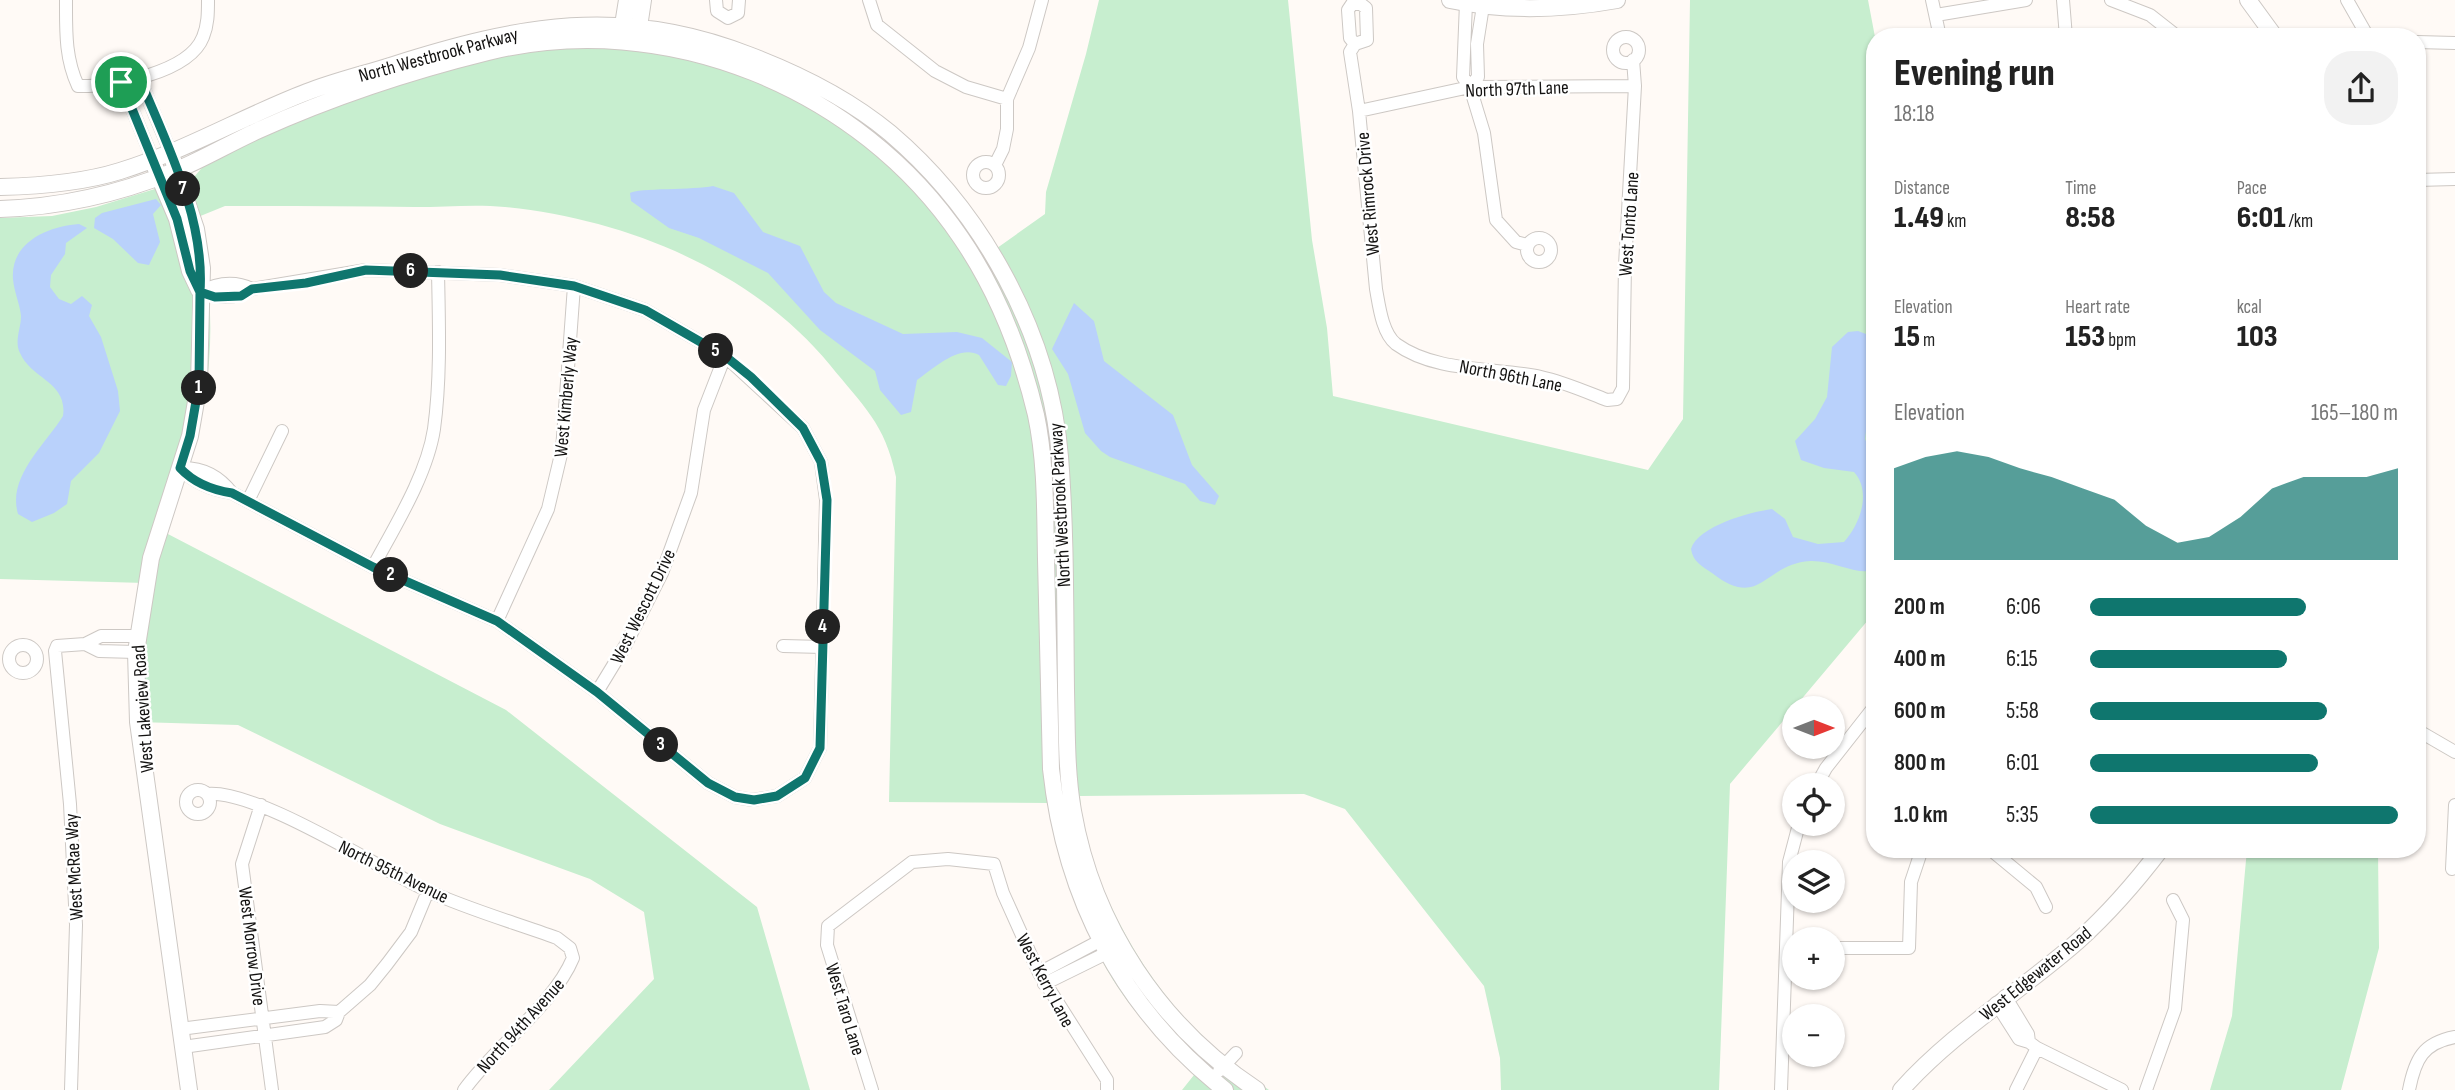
<!DOCTYPE html>
<meta charset="utf-8">
<style>
body{margin:0;font-family:"Sofia Sans Condensed",sans-serif;background:#f2f2f2;color:#222;height:100vh;display:flex;flex-direction:column;font-size:26px;white-space:nowrap}
*{box-sizing:border-box;margin:0}
p{font-size:23px;color:#767676}
.icon{flex:none;width:38px;height:38px;fill:none;stroke:currentColor;stroke-width:2;stroke-linecap:round;stroke-linejoin:round}
.map{position:relative;flex:1;overflow:hidden}
.panel{position:absolute;left:1866px;top:28px;width:560px;height:830px;display:flex;flex-direction:column;background:#fff;border-radius:28px;box-shadow:0 2px 5px #0004}
.panel>*{flex:none}
.needle{width:46px;rotate:90deg}
.controls{position:absolute;left:1782px;top:696px;display:grid;gap:14px}
.controls a{display:grid;place-items:center;width:63px;height:63px;border-radius:50%;background:#fff;box-shadow:0 2px 5px #0004;font-size:35px}
.pin{position:absolute;display:grid;place-items:center;width:60px;height:60px;color:#fff;margin:-30px;border:4px solid #fff;border-radius:50%;box-shadow:0 2px 7px #0007}
.km{position:absolute;width:35px;height:35px;margin:-18px;border-radius:50%;background:#222;color:#fff;font-size:19px;line-height:35px;text-align:center}
.round{display:grid;place-items:center;flex:none;width:74px;height:74px;border-radius:28px;background:#f2f2f2}
.summary{display:flex;align-items:center;justify-content:space-between;height:119px;padding:0 28px}
h1{font-size:38px;font-weight:800;line-height:52px}
.figures{display:grid;grid-template-columns:repeat(3,1fr);gap:10px;height:119px;padding:7px 28px}
.figures div{display:grid;align-content:center}
.figures b{font-size:30px;font-weight:800}
.figures small{font-size:19px;font-weight:400}
.figures p{font-size:19px}
.chart{height:196px;padding:14px 28px}
.chart p{display:flex;justify-content:space-between}
.chart svg{width:100%;height:126px;margin-top:7px;fill:#0f766e;opacity:.7}
ul{padding:0 28px;list-style:none;font-size:23px}
li{display:grid;grid-template-columns:112px 84px 1fr;align-items:center;height:52px}
li i{height:18px;border-radius:9px;background:#0f766e}
.map>svg:first-child{display:block}
</style>
<div class="map">
<svg width="2455" height="1090" viewBox="0 0 2455 1090">
<rect width="100%" height="100%" fill="#fffaf6"/>
<path fill="#c7eecf" d="M1099,0H1288L1312,240L1327,328L1333,396L1648,470L1683,419L1690,0H1868L1875,37L1874,613L1730,784L1719,1090H1501L1500,1058L1484,986L1345,809L1304,794L1080,796C1082,834 1094,869 1110,904C1148,985 1196,1039 1269,1090H1182L1194,1075C1167,1048 1140,1020 1119,989C1084,937 1060,863 1049,803L889,802L896,477C885,423 863,406 830,365C752,270 625,219 505,207C476,204 445,207 415,207C352,206 288,206 225,206L198,217C210,273 215,337 205,393C197,441 180,487 166,533L506,710L757,907L810,1090H549L654,979L644,912L590,879L440,824L238,725L138,722L145,583L0,579V218L52,216L96,207L194,177L225,141L391,72L631,31L709,51L792,83L866,127L953,211L983,258L1045,214L1046,192L1086,54Z
M2247,849H2378L2379,948L2341,1090H2210L2232,1016Z"/>
<path fill="#b9d1fb" d="M713,186L734,193L763,232L800,246L824,292L836,303L903,334L957,332L982,338L1012,362L1011,376L1006,386L998,385L979,355C959,344 933,369 917,380L911,412L901,415L880,390L875,371L820,330L768,273L699,238L669,228L631,201L630,193C637,188 695,190 713,186Z
M156,199L161,205L153,214L160,242L149,265L138,263L113,239L94,228L95,218L102,213Z
M79,224L87,228L66,243L65,254L51,275L50,287L59,299L71,304L82,296L92,305L89,316L101,337L118,391L120,411L99,453L71,481L67,504L54,513L32,522L18,514C7,477 45,445 63,416C68,382 31,379 20,353C14,341 21,329 21,316C20,304 14,292 13,279C10,242 49,226 79,224Z
M1074,303L1094,321L1104,361L1173,415L1192,465L1219,496L1215,505L1200,501L1185,484L1110,457L1101,451L1085,433L1068,374L1052,349Z
M1858,331L1874,337V397L1868,416L1865,439L1874,460V570C1857,576 1833,560 1810,561C1763,564 1761,611 1712,573C1702,566 1693,562 1691,549C1698,526 1750,512 1772,509L1785,519L1793,537L1818,544L1844,542C1860,524 1872,492 1854,472L1824,468L1801,460L1795,441L1815,419L1827,397L1832,347L1848,332Z"/>
<g fill="none" stroke-linecap="round" stroke-linejoin="round">
<g stroke="#cdc8c4" stroke-width="14">
<path id="minor" d="M66,0C66,31 65,58 78,86C112,87 189,73 203,37C208,25 208,13 208,0
M716,0L717,11L728,18L738,13L739,0
M869,0L877,25L935,71L966,87L1007,99
M1932,0L1940,37
M2063,0L2066,37
M2111,0L2150,15L2178,37
M2347,0L2368,37
M1466,3L1463,77L1470,87L1484,133L1496,220L1516,242L1527,245
M1936,15L2026,0
M1613 50a13 13 0 1 1 26 0a13 13 0 1 1-26 0Z
M2417,42L2455,43
M1355,44L1350,38L1348,10L1352,4H1361L1366,8L1367,40L1355,44L1350,52L1359,111L1376,289C1379,305 1382,333 1396,344C1436,373 1495,367 1541,377C1564,382 1586,392 1607,400L1617,399L1623,388L1625,265L1635,86L1633,60
M139,77L170,151
M121,82L153,160
M1470,87L1478,77L1477,44L1483,6
M1359,111L1470,87L1635,86
M973 175a13 13 0 1 1 26 0a13 13 0 1 1-26 0Z
M995,165L1003,149L1007,129V99L1029,48L1042,0
M2417,180L2455,179
M1527 250a12 12 0 1 1 24 0a12 12 0 1 1-24 0Z
M200,292C217,283 235,281 252,289
M180,468C194,483 212,490 232,493L373,567L497,621L597,692L708,783L735,797L753,800L777,796L805,778L820,748L826,500L821,462L803,428L725,356L645,310L574,286L500,275L366,270L252,289C235,300 218,298 200,292
M180,468C202,467 219,476 232,493
M248,501L282,431
M373,567C395,526 427,475 434,429C441,378 439,323 438,272
M497,621L548,509L562,450L574,286
M85,644L99,651L136,652
M9 659a14 14 0 1 1 28 0a14 14 0 1 1-28 0Z
M783,646L823,647
M597,692L625,646L662,573L691,493L704,410L725,356
M2417,730L2455,752
M1816,786L1826,768L1874,707
M186 802a12 12 0 1 1 24 0a12 12 0 1 1-24 0Z
M207,794C256,789 376,867 426,890C467,909 513,922 557,938L570,948L573,958C554,1004 495,1047 464,1090
M261,805L242,864L272,1090
M1990,849L2036,887L2046,907
M2452,869L2455,805
M1832,948H1909L1911,882L1922,849
M1039,973L1107,937
M1044,984L1113,950
M2005,996L2028,1034L2029,1042L2037,1048L2122,1090
M1996,1003L2019,1039L2029,1042
M180,1029L320,1011L339,1012
M183,1047L325,1027L336,1020L339,1012L370,985L387,964L411,932L428,891
M1219,1071L1236,1053
M71,1090L76,925L70,804L55,651L57,646L85,644L101,636H136
M872,1090L827,945L828,926L912,862L948,859L994,864L1003,893L1039,973L1107,1080V1090
M1781,1090L1789,862L1799,824
M2016,1090L2037,1048
M2146,1090L2175,1009L2183,920L2173,900
M2409,1090C2415,1059 2423,1043 2455,1037"/>
</g>
<g stroke="#cdc8c4" stroke-width="18">
<path id="tertiary" d="M1450,0C1506,12 1561,10 1617,0
M2248,0L2275,37
M626,32L623,25L627,0
M633,36L639,27L643,0
M173,160L196,229L202,268L199,384L190,436L151,558L136,652L138,722L189,1090
M155,167L177,219L190,271L199,290
M0,187C40,186 82,183 120,171C185,151 244,116 307,92C335,81 365,74 393,65C519,25 622,5 749,55C799,74 848,98 890,133C983,212 1050,334 1060,457C1066,534 1065,612 1066,690C1067,730 1066,771 1073,811C1093,926 1160,1026 1257,1090
M0,209C59,207 118,194 172,172C202,160 230,143 259,130C332,97 411,71 488,52C665,8 860,88 961,238C998,292 1021,352 1036,415C1046,462 1045,511 1046,559C1048,629 1049,699 1051,769C1065,898 1122,1009 1225,1090
M1901,1090C1954,1031 2020,992 2078,941C2109,913 2136,882 2161,849"/>
</g>
<use href="#minor" stroke="#fff" stroke-width="12"/>
<use href="#tertiary" stroke="#fff" stroke-width="16"/>
</g>
<g fill="none" stroke-linecap="round" stroke-linejoin="round">
<g stroke="#fff" stroke-width="14">
<path id="route" d="M121,82L177,219L190,271L200,292L199,384L190,436L180,468C194,483 212,490 232,493L373,567L497,621L597,692L708,783L735,797L754,800L777,796L805,778L820,748L827,500L821,462L803,428L751,377L725,356L645,310L574,286L500,275L366,270L306,283L252,289L241,296L215,297L200,292C205,218 167,145 139,77L121,82"/>
</g>
<use href="#route" stroke="#0f766e" stroke-width="9"/>
</g>
<g text-anchor="middle" stroke-width="5" stroke-linejoin="round" paint-order="stroke">
<g font-size="19" fill="#131211" stroke="#fff">
<text transform="translate(438 54) rotate(-15)" y="7">North Westbrook Parkway</text>
<text transform="translate(1517 88) rotate(-2)" y="7">North 97th Lane</text>
<text transform="translate(1367 194) rotate(-95)" y="7">West Rimrock Drive</text>
<text transform="translate(1628 224) rotate(-86)" y="7">West Tonto Lane</text>
<text transform="translate(1511 375) rotate(11)" y="7">North 96th Lane</text>
<text transform="translate(565 397) rotate(-85)" y="7">West Kimberly Way</text>
<text transform="translate(1059 505) rotate(-93)" y="7">North Westbrook Parkway</text>
<text transform="translate(642 606) rotate(-64)" y="7">West Wescott Drive</text>
<text transform="translate(142 709) rotate(-94)" y="7">West Lakeview Road</text>
<text transform="translate(73 867) rotate(-93)" y="7">West McRae Way</text>
<text transform="translate(394 871) rotate(26)" y="7">North 95th Avenue</text>
<text transform="translate(253 946) rotate(83)" y="7">West Morrow Drive</text>
<text transform="translate(2035 973) rotate(-39)" y="7">West Edgewater Road</text>
<text transform="translate(1046 980) rotate(62)" y="7">West Kerry Lane</text>
<text transform="translate(846 1009) rotate(73)" y="7">West Taro Lane</text>
<text transform="translate(520 1025) rotate(-48)" y="7">North 94th Avenue</text>
</g>
</g>
</svg>
<div class="controls">
<a><svg class="needle" viewBox="-14 -14 28 28"><path d="M0-13l5 13h-10z" fill="#e53935"/><path d="M0 13l5-13h-10z" fill="#767676"/></svg></a>
<a><svg class="icon" aria-label="locate" viewBox="0 0 24 24"><circle cx="12" cy="12" r="6"/><path d="M12 2v4M12 18v4M2 12h4M18 12h4"/></svg></a>
<a><svg class="icon" aria-label="layers" viewBox="0 0 24 24"><path d="M12 4l9 5-9 5-9-5zM3 14l9 5 9-5"/></svg></a>
<a>+</a>
<a>−</a>
</div>
<div class="pin" style="left:121px;top:82px;background:#1e9e55"><svg class="icon" aria-label="arrive" viewBox="0 0 24 24"><path d="M6 21V4h12l-3 4 3 4H6"/></svg></div>
<b class="km" style="left:199px;top:388px">1</b>
<b class="km" style="left:391px;top:575px">2</b>
<b class="km" style="left:661px;top:745px">3</b>
<b class="km" style="left:823px;top:627px">4</b>
<b class="km" style="left:716px;top:351px">5</b>
<b class="km" style="left:411px;top:271px">6</b>
<b class="km" style="left:183px;top:189px">7</b>
<section class="panel">
<div class="summary"><div><h1>Evening run</h1><p>18:18</p></div><a class="round"><svg class="icon" aria-label="share" viewBox="0 0 24 24"><path d="M12 15V3M7 8l5-5 5 5M5 13v7h14v-7"/></svg></a></div>
<div class="figures">
<div><p>Distance</p><b>1.49<small> km</small></b></div>
<div><p>Time</p><b>8:58</b></div>
<div><p>Pace</p><b>6:01<small> /km</small></b></div>
</div>
<div class="figures">
<div><p>Elevation</p><b>15<small> m</small></b></div>
<div><p>Heart rate</p><b>153<small> bpm</small></b></div>
<div><p>kcal</p><b>103</b></div>
</div>
<div class="chart"><p><span>Elevation</span>165–180 m</p>
<svg viewBox="0 0 160 44" preserveAspectRatio="none"><path d="M0 44V12L10 8L20 6L30 8L40 12L50 15L60 19L70 23L80 32L90 38L100 36L110 29L120 19L130 15L140 15L150 15L160 12V44z"/></svg>
</div>
<ul>
<li><b>200 m</b>6:06<i style="width:70%"></i></li>
<li><b>400 m</b>6:15<i style="width:64%"></i></li>
<li><b>600 m</b>5:58<i style="width:77%"></i></li>
<li><b>800 m</b>6:01<i style="width:74%"></i></li>
<li><b>1.0 km</b>5:35<i style="width:100%"></i></li>
</ul>
</section>
</div>
